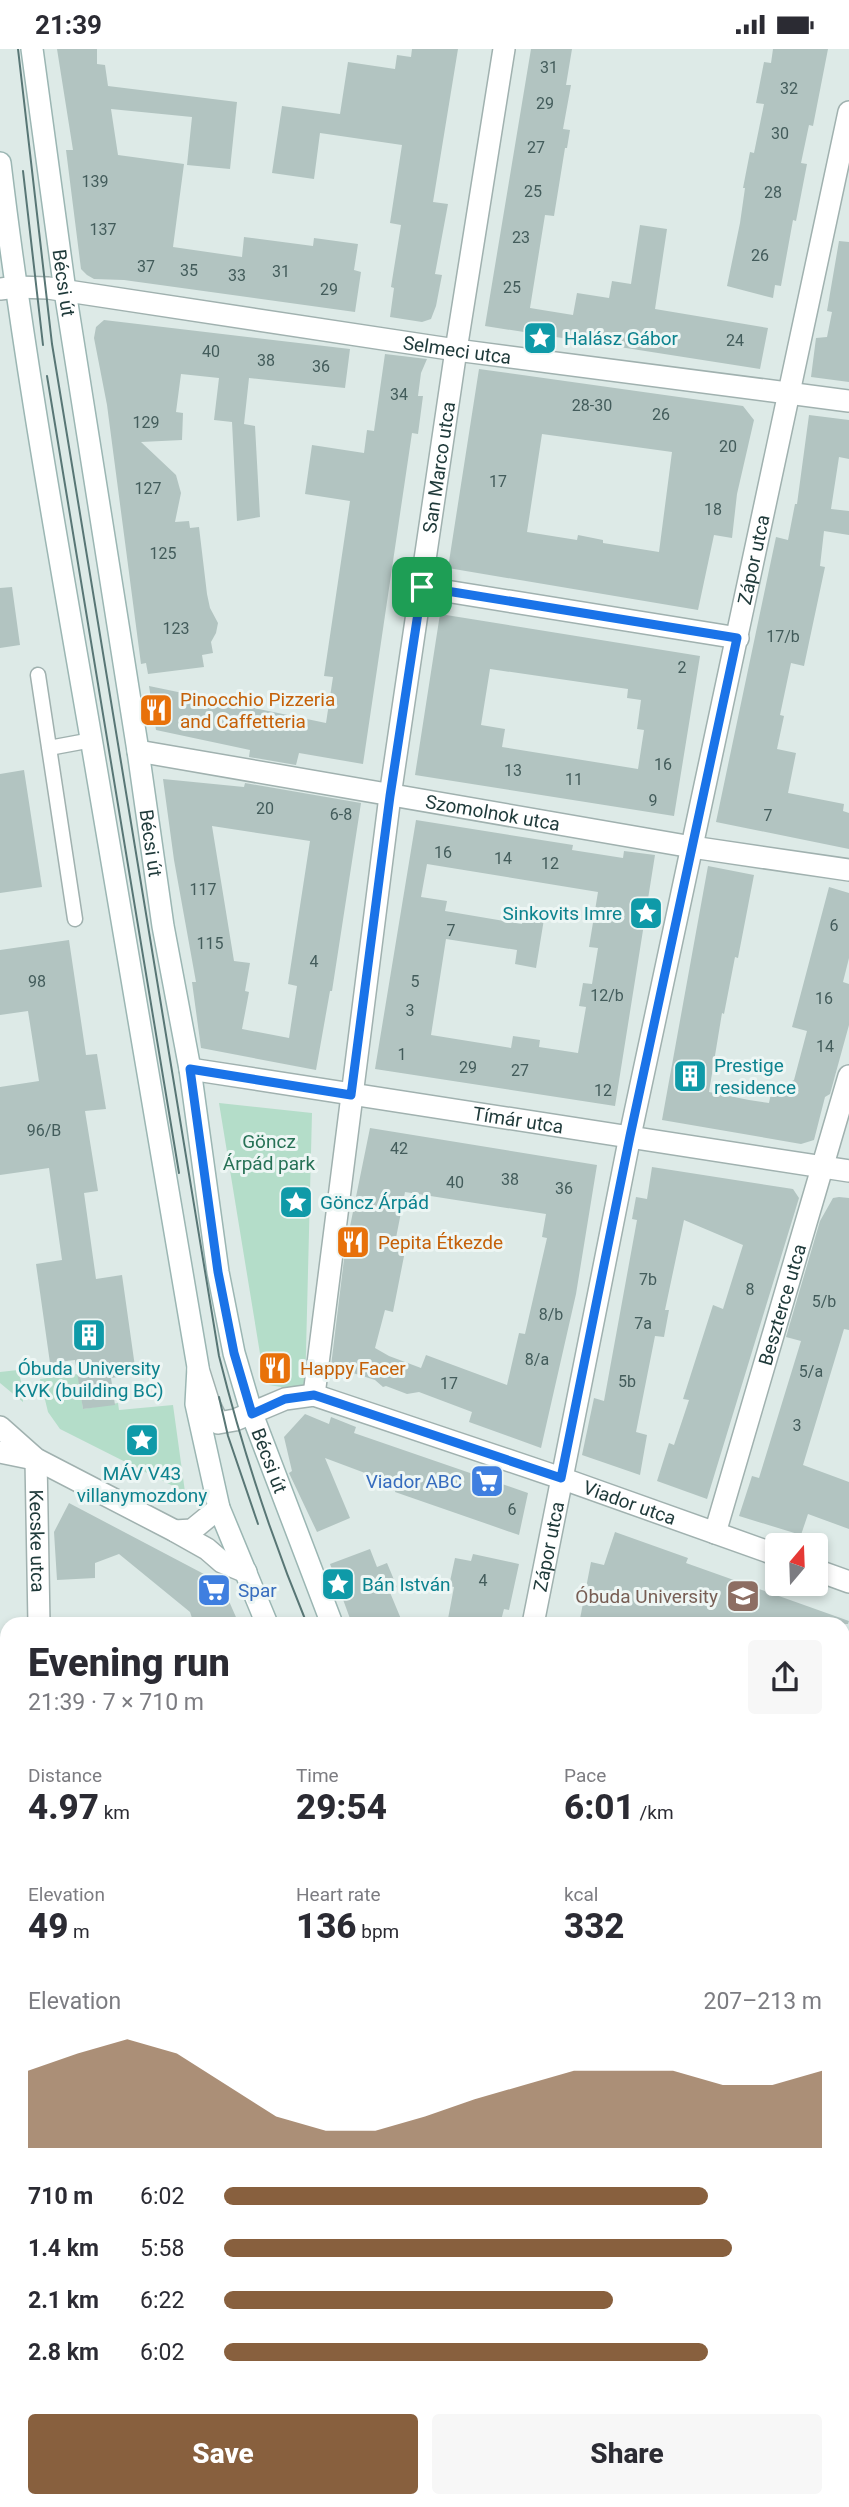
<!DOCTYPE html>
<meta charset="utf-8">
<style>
body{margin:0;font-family:Roboto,sans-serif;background:#f7f7f7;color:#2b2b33;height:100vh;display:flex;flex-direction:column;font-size:26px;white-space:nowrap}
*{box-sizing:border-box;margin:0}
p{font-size:23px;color:#7c7c81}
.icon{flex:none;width:38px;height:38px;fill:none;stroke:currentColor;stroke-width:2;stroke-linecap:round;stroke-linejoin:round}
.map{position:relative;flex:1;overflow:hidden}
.details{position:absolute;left:0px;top:1568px;width:850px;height:891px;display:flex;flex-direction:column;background:#fff;border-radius:21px 21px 0 0;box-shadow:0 4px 10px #0003}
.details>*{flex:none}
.needle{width:46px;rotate:19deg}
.controls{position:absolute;left:765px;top:1484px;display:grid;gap:14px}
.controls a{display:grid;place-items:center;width:63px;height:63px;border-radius:7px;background:#fff;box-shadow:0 4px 10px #0003;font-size:35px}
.pin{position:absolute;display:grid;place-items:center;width:60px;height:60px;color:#fff;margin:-30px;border-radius:14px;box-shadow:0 4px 10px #0006}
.round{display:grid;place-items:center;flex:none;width:74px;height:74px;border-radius:7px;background:#f7f7f7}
.summary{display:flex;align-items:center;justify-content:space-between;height:119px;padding:0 28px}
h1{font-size:38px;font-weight:800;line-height:52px}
.stats{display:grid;grid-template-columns:repeat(3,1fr);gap:10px;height:119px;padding:7px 28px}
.stats div{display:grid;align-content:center}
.stats b{font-size:35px;font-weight:800}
.stats small{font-size:19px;font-weight:400}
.stats p{font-size:19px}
.chart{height:196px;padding:14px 28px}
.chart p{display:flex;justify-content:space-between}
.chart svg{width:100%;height:126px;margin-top:7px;fill:#88603e;opacity:.7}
.button{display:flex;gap:14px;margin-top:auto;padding:14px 28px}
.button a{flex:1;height:80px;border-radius:7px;background:#88603e;color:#fff;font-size:28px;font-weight:800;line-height:80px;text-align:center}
.button a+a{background:#f7f7f7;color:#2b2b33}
ul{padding:0 28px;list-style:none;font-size:23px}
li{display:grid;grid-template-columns:112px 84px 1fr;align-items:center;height:52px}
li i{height:18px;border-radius:9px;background:#88603e}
.status{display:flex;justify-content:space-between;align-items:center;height:49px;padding:0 35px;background:#fff;direction:ltr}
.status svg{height:19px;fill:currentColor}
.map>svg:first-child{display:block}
</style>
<div class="status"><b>21:39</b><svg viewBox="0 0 49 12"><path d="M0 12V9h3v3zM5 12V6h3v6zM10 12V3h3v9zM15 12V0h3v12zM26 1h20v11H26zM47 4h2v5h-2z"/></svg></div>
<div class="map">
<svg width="849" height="2458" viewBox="0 0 849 2458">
<rect width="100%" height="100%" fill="#ddeae7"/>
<path fill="#b4ddc9" d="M219,1054L312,1064L305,1342L269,1336L264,1329Z
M18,1321L23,1340V1353L0,1334V1323Z
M78,1325L83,1360L118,1354L119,1361L173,1356L185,1443L60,1380L48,1363L40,1330Z
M849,1746V2026L844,2021V1756Z
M0,2083H7V2125H0Z"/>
<path fill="#b2c4c1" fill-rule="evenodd" d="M57,0H97V15L105,16L108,37L237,53L230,120L187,116L192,68L111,60L118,106L184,115L173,198L242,208L244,188L313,197L314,189L358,195L354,221L361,223L355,263L124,231L94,230L87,226L81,220L80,212L66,101H73Z
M412,0H458L433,153L448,155L435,225L442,226L436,257L431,270L422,273L390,268L394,239L391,238L401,176L390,174L402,96L320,84L314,130L272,124L282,57L340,65L348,13L395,20L397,6L411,8Z
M531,0H572L566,36H571L563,80L570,81L567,99H565L554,167L545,166L530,259L573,266L577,244L609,249L612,232L631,235L640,176L667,180L655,260L768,279L760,320L485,277Z
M773,0H828L813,77L809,76L801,114L807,115L796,172L793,171L781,237L775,236L773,249L727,237L740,174L745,139H743L750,103L754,104L764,55L756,54L764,13L771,14Z
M839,192L849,193V333L811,328L816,289L827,288L832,263L827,262Z
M104,271L350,300L345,339L249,329L244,375L255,377L260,468L237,472L232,373L214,371L219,329L181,325L176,363L183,364L182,391L141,393L176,426L181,444L175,473L189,472L190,479L199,478L207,545L210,559L218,574L216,584L211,593L213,604L202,606L204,618L148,625L146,614L141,615L107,356L94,289L96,278Z
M385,305L427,310L421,324L418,347H423L418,385L412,384L363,715L299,704L296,716L249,708L250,701L156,681L149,637L326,674L333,628L324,627L350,452L305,445L312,396L364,404L367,381L374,382Z
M479,320L743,357L754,371L737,445L732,489L714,486L698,561L448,519ZM542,385L672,403L659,503L603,494V491L578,486L577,491L527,483Z
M809,366L849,371V410L839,408L831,460L849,462V486L824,482L820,517L825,518L804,617L791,614L780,666L784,667L777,700L796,704L788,744L844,755L843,762L849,764V800L716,773L776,488L788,491L795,455H797Z
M12,538L20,596L0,599V539Z
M440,565L700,607L674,767L415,726ZM490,620L628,640L627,649L641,651L637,680L644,681L638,720L502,698L505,680L481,676Z
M24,721L42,838L0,844V725Z
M163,730L244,738L245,734L361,754L332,942H330L316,1021L201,999L192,933H196L174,811ZM212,777L310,792L288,935L297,937L289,989L242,980L249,943L245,942L250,914L234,912Z
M416,771L573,796L572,801L623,809L624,802L655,806L615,1057L375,1020ZM427,815L598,843L589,898L598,899L592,935L583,934L579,957L586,958L578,1004L539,998L540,991L513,987L511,999L431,986L446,890L517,901L515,915L536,919L544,870L523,866L522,875L445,862L447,852L421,848Z
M708,817L754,826L738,909L735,908L724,965L722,964L709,1043L749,1051L769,1054L771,1044L794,1031L807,982L792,978L829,838L849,844V909L843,933L849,935V976L830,1045L825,1048L814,1091L801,1095L662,1071Z
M69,891L86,1006L97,1005L106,1060L85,1062L98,1142L84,1144L96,1230L122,1226L136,1325L111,1329L115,1356L83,1360L75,1311L50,1314L36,1215L62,1211L49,1119L0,1126V1038L39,1032L28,962L0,966V901Z
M370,1079L597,1116L576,1245L541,1399L469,1373L472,1363L419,1343L407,1345L386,1337L383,1338L375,1331L331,1317L345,1202ZM405,1143L546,1165L542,1188L547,1189L525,1285L519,1284L507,1336L426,1306L421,1319L389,1307L375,1299L385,1261L393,1263L406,1197L395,1194Z
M652,1118L793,1140L799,1149L707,1450L657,1432L669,1394L674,1396L689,1351L683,1350L713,1256L723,1260L743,1196L684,1171L665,1261H669L664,1288L655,1287L636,1383L647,1386L640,1426L582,1406L594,1349L604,1352L637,1171L632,1170L636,1148L647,1150Z
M839,1148L849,1149V1281L844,1280L803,1416L849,1433V1480L808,1465L801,1486L739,1467L752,1427L759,1429L801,1292L786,1288L820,1172L833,1149Z
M305,1365L329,1375L331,1368L356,1378L354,1384L528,1444L519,1486L395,1443L397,1436L325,1409L350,1469L317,1483L289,1424L292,1422L284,1388Z
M69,1454L221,1534L239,1575H194L190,1563L119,1505L95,1514V1529L57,1531L54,1483Z
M615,1483L688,1509L686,1514L849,1572L848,1575H579L591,1513L604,1516Z
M370,1500L377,1518L387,1514L397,1538L389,1541L401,1570L388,1575H352L330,1515Z
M473,1505L519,1515L509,1561L504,1560L500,1575H447L454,1538L449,1537L455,1509L471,1512Z"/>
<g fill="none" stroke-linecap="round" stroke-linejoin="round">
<g stroke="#a0b1af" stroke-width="17">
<path id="lane" d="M38,626L75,870
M49,699L92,691
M0,1605L7,1598
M0,1726L7,1733"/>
</g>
<g stroke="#a0b1af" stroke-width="24">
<g id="street">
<path id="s1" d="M0,240L16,238L48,239L456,301L849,352"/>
<path d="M421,538L738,589"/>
<path id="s2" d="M138,702L692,798L849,821"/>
<path id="s3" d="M190,1020L849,1122"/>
<path id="s4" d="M198,1320L209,1355L218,1374L235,1371L285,1350L314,1346L561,1429L777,1506"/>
<path id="s5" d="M314,1346L390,747L456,301L504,0"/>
<path d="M0,1378L36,1410L175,1482L207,1500L222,1513L246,1523"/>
<path d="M0,1403L34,1410"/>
<path id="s6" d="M36,1410L39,1575"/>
<path d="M175,1482L192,1481L219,1459"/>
<path id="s7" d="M715,1484L849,1027"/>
<path d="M816,1521L849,1533"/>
<path id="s8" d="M533,1575L630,1087L849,63"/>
<path d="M844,1653L849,1638"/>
<path d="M0,1951H7"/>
<path d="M81,2452L82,2458"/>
<path d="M237,2458V2452"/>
<path d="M563,2458L565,2452"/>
</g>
</g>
<g stroke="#9bb6b3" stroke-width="24">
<g id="secondary">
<path id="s9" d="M32,0L65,242L138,702L163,877L190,1020L218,1223L234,1304L252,1365L332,1575"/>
<path d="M0,114C23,307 58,498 91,689C128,899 161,1109 198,1318L196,1355L219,1459L267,1575"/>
<path d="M844,2111L849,2114"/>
<path d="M844,2145L849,2148"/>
<path d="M427,2458V2452"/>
</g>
</g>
<use href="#lane" stroke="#fff" stroke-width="14"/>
<use href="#street" stroke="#fff" stroke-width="21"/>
<use href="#secondary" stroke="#fff" stroke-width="21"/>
<path stroke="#587675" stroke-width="2" d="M18,0L52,295L219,1307C242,1399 271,1488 307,1575
M23,122L43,296
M47,327L179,1124
M219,1348L228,1387L258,1475
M421,2458V2452
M432,2458V2452"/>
</g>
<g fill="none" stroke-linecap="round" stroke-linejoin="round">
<g stroke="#fff" stroke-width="14">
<path id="route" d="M422,538L737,589L630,1087L561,1429L314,1346L285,1350L252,1365L234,1304L218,1223L190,1020L351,1046L390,747Z"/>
</g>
<use href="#route" stroke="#1a73e8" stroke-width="9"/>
</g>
<defs>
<g id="sight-square" transform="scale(1.75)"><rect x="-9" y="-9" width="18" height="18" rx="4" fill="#0f9aa8" stroke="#edf6f4"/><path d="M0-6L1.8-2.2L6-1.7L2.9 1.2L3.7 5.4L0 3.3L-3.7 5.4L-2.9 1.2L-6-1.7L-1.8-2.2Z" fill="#fff"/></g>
<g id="restaurant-square" transform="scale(1.75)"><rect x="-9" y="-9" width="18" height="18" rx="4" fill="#e8710a" stroke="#edf6f4"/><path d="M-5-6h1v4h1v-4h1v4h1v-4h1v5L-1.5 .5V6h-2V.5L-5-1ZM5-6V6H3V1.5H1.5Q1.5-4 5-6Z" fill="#fff"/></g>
<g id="building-square" transform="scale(1.75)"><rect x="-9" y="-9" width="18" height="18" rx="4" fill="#0f9aa8" stroke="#edf6f4"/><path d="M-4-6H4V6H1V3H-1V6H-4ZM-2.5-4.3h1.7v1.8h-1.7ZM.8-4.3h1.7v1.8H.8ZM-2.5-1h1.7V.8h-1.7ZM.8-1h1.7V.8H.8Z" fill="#fff"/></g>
<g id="supermarket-square" transform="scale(1.75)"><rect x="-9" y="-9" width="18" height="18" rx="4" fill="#3f7fe0" stroke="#edf6f4"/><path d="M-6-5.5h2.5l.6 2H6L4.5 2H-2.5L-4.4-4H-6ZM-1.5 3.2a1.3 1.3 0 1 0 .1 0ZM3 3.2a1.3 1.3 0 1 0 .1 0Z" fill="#fff"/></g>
<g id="university-square" transform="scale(1.75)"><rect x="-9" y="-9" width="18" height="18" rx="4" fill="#8d6e63" stroke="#edf6f4"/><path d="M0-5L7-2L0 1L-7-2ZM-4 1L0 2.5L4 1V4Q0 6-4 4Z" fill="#fff"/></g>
</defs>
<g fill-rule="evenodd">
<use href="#sight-square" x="540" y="289"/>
<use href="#restaurant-square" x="156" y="661"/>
<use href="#sight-square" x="646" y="864"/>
<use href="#building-square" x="690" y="1027"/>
<use href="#sight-square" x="296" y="1153"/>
<use href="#restaurant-square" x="353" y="1193"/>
<use href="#building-square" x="89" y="1286"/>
<use href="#restaurant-square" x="275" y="1319"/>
<use href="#sight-square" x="142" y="1391"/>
<use href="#supermarket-square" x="487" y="1432"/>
<use href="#sight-square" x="338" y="1535"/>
<use href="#supermarket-square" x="214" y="1541"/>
<use href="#university-square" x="743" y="1547"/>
</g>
<g text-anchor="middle" stroke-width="6" stroke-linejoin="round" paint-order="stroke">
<g font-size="16" fill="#435c5b">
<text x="549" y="24">31</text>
<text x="789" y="45">32</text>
<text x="545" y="60">29</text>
<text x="780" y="90">30</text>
<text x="536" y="104">27</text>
<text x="95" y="138">139</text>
<text x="533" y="148">25</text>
<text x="773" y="149">28</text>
<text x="103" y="186">137</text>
<text x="521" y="194">23</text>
<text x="760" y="212">26</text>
<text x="146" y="223">37</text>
<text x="189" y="227">35</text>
<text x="281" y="228">31</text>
<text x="237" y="232">33</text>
<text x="512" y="244">25</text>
<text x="329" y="246">29</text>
<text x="735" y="297">24</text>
<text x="211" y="308">40</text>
<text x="266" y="317">38</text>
<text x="321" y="323">36</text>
<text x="399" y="351">34</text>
<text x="592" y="362">28-30</text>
<text x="661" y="371">26</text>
<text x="146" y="379">129</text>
<text x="728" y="403">20</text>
<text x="498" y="438">17</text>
<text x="148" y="445">127</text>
<text x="713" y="466">18</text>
<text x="163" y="510">125</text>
<text x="176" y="585">123</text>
<text x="783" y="593">17/b</text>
<text x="682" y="624">2</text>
<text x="663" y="721">16</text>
<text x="513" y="727">13</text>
<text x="574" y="736">11</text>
<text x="653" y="757">9</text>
<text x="265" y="765">20</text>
<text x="341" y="771">6-8</text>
<text x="768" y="772">7</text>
<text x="443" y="809">16</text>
<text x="503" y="815">14</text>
<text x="550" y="820">12</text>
<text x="203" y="846">117</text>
<text x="834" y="882">6</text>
<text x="451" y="887">7</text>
<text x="210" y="900">115</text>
<text x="314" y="918">4</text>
<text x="37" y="938">98</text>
<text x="415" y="938">5</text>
<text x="607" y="952">12/b</text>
<text x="824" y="955">16</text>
<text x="410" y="967">3</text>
<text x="825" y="1003">14</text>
<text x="402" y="1011">1</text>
<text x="468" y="1024">29</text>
<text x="520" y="1027">27</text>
<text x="603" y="1047">12</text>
<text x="44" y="1087">96/B</text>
<text x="399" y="1105">42</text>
<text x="510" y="1136">38</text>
<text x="455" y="1139">40</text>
<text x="564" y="1145">36</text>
<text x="648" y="1236">7b</text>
<text x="750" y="1246">8</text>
<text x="824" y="1258">5/b</text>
<text x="551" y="1271">8/b</text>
<text x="643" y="1280">7a</text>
<text x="537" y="1316">8/a</text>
<text x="811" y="1328">5/a</text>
<text x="627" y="1338">5b</text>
<text x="449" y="1340">17</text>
<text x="797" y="1382">3</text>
<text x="512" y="1466">6</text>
<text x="483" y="1537">4</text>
</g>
<g font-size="19" fill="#1e3939" stroke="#edf6f4">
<text dy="7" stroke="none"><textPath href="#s9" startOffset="236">Bécsi út</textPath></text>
<text dy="7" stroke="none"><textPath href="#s1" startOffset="462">Selmeci utca</textPath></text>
<text dy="7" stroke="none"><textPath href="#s5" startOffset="936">San Marco utca</textPath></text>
<text dy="7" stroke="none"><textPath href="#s8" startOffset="1087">Zápor utca</textPath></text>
<text dy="7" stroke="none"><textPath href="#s2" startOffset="360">Szomolnok utca</textPath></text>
<text dy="7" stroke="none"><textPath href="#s9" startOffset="803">Bécsi út</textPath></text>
<text dy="7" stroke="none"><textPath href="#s3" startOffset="332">Tímár utca</textPath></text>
<text dy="7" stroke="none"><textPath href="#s7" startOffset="238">Beszterce utca</textPath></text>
<text dy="7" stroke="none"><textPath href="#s9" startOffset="1433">Bécsi út</textPath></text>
<text dy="7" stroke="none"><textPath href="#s4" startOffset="492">Viador utca</textPath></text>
<text dy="7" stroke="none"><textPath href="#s6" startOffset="82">Kecske utca</textPath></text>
<text dy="7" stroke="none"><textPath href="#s8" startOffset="79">Zápor utca</textPath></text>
</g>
<g font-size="19" fill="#0d838f" stroke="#edf6f4" text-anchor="start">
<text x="564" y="296">Halász Gábor</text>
<text x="622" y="871" text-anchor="end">Sinkovits Imre</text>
<text x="714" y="1023">Prestige<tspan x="714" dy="22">residence</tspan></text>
<text x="320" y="1160">Göncz Árpád</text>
<text x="89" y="1326" text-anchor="middle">Óbuda University<tspan x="89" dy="22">KVK (building BC)</tspan></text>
<text x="142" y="1431" text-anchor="middle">MÁV V43<tspan x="142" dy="22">villanymozdony</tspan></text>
<text x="362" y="1542">Bán István</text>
</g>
<g font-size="19" fill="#c56008" stroke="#edf6f4" text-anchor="start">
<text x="180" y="657">Pinocchio Pizzeria<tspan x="180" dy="22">and Caffetteria</tspan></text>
<text x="378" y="1200">Pepita Étkezde</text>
<text x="300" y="1326">Happy Facer</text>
</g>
<g font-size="19" fill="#277256" stroke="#edf6f4">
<text x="269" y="1099">Göncz<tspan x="269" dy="22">Árpád park</tspan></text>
</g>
<g font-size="19" fill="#366cbe" stroke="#edf6f4" text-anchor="end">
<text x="462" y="1439">Viador ABC</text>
<text x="238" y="1548" text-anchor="start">Spar</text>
</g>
<g font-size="19" fill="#785e54" stroke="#edf6f4" text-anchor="end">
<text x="718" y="1554">Óbuda University</text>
</g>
</g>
</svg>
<div class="controls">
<a><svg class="needle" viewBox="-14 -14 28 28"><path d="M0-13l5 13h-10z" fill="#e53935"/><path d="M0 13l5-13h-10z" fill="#7c7c81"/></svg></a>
</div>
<div class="pin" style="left:422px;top:538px;background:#1e9e55"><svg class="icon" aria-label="arrive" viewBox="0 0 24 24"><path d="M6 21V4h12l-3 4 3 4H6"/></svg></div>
<section class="details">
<div class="summary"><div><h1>Evening run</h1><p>21:39 · 7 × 710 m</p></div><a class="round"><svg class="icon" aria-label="share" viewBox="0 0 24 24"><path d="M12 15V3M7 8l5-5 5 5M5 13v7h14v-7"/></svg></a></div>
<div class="stats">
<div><p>Distance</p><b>4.97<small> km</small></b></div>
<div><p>Time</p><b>29:54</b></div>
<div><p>Pace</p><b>6:01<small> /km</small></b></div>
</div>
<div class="stats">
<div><p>Elevation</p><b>49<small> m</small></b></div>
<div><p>Heart rate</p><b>136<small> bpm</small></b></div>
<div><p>kcal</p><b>332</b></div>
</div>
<div class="chart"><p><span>Elevation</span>207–213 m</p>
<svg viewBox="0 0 160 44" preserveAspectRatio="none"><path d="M0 44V17L10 11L20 6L30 11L40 22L50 33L60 38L70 38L80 33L90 27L100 22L110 17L120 17L130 17L140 22L150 22L160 17V44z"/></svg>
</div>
<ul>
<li><b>710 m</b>6:02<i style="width:81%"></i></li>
<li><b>1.4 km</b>5:58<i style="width:85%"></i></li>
<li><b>2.1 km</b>6:22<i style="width:65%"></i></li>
<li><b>2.8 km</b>6:02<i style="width:81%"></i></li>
</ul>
<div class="button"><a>Save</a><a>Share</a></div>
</section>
</div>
